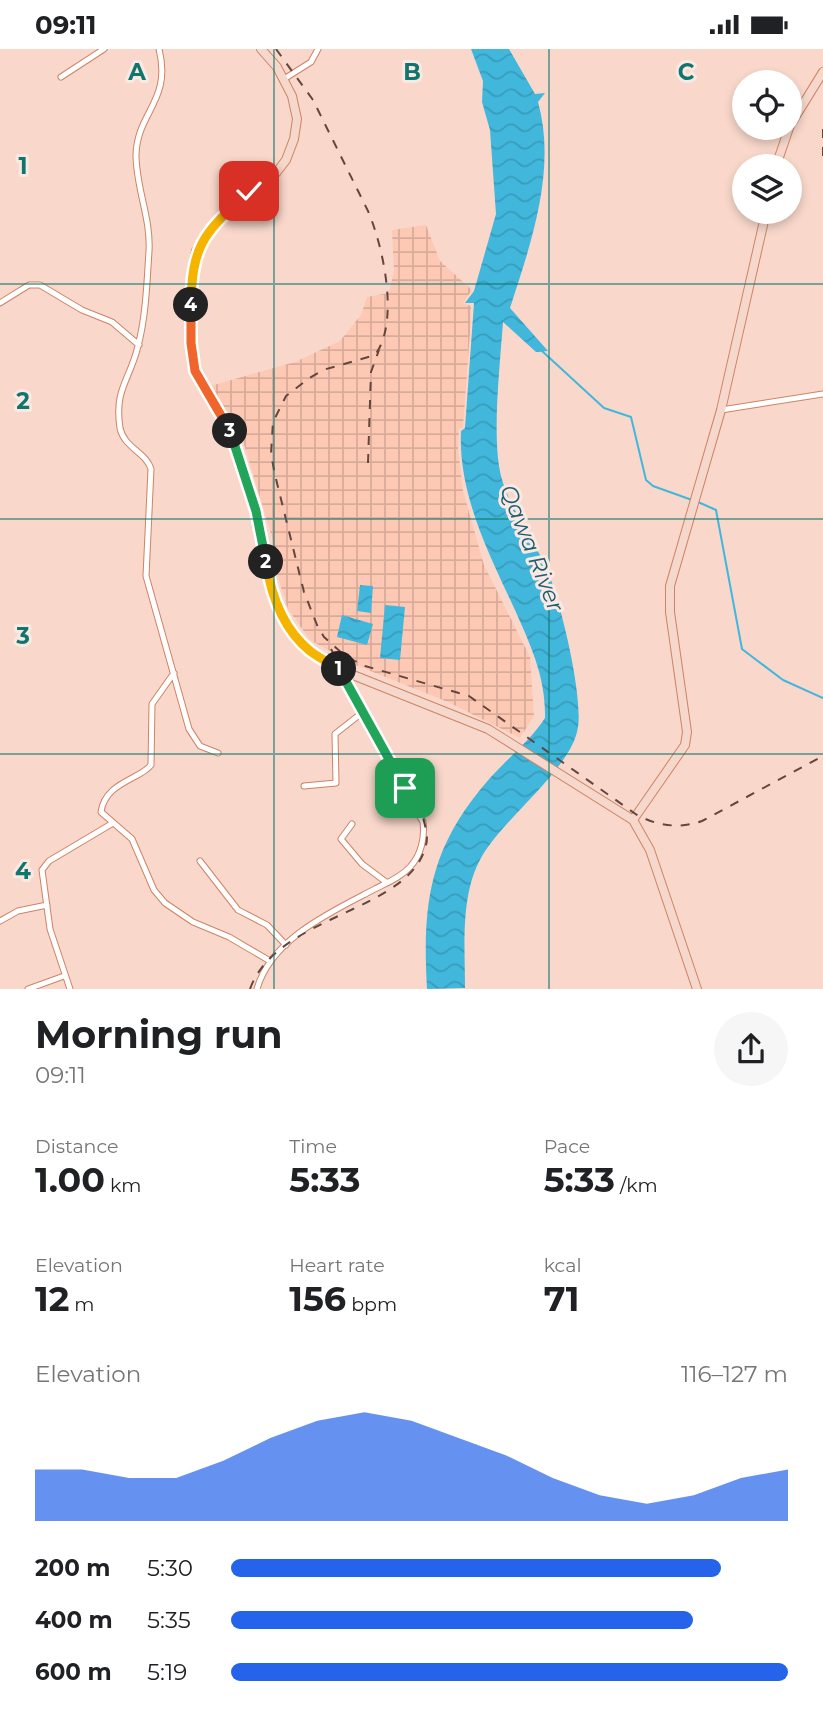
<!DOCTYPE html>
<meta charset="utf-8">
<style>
body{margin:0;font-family:Montserrat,sans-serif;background:#f6f6f6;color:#202124;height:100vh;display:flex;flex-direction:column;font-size:26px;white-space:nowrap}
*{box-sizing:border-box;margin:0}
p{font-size:23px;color:#757577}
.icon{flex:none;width:38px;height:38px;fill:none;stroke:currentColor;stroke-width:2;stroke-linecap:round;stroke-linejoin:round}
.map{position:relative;height:940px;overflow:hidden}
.side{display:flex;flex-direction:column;background:#fff;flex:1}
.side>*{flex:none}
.tools{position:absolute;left:732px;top:21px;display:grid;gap:14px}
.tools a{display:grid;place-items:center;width:70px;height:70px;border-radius:50%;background:#fff;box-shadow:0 4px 10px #0003;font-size:35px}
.pin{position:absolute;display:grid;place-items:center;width:60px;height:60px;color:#fff;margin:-30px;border-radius:14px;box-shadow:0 4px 10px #0006}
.km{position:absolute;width:35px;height:35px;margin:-18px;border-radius:50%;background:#222;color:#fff;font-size:19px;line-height:35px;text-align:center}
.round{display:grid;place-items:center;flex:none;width:74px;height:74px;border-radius:37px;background:#f6f6f6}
.head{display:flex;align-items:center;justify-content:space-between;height:119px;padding:0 35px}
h1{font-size:38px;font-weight:700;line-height:52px}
.stats{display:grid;grid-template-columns:repeat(3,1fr);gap:10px;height:119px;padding:7px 35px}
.stats div{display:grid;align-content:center}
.stats b{font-size:35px;font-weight:700}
.stats small{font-size:19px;font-weight:400}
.stats p{font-size:19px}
.chart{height:196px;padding:14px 35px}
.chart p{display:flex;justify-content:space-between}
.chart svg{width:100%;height:126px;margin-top:7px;fill:#2563eb;opacity:.7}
ul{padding:0 35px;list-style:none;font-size:23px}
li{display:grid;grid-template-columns:112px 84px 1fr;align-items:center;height:52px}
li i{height:18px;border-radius:9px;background:#2563eb}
.status{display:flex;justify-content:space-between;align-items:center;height:49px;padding:0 35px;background:#fff;direction:ltr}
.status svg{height:19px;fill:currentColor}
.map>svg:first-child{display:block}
</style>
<div class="status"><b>09:11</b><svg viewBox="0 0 49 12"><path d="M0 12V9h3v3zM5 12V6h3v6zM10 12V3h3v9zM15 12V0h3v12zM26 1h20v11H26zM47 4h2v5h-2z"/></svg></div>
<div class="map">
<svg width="823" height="940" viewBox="0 0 823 940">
<defs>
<pattern id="industrial-grid" width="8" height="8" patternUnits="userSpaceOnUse" patternTransform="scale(1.75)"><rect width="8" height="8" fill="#fec9b4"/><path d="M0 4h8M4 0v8" fill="none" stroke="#d9ab99"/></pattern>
<pattern id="water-waves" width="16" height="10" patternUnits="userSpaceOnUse" patternTransform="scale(1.75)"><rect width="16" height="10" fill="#41b7dc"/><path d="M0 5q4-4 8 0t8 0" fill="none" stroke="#399cbb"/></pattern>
</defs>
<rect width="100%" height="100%" fill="#f9d8cb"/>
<path fill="url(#industrial-grid)" d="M426,176L440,212L472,241L463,254L471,257L470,283L463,378L459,380L458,400L463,442L484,516L530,608L534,667L520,689L448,653L353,615L310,591L288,560L274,516L272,488L242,389L210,337L295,313L340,292L361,266L367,248L389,244L394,222L392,181Z"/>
<path fill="url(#water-waves)" d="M471,0H509L535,45L545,44L538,53C557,121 531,194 510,259L548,302L536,303L503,273C500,315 493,377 499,417C504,452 531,486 546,518C560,549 583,645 578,678C572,720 504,768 481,809C460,846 465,898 465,939L427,940C422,852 430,797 490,729C508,709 530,692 545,669C546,629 531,597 515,561C489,505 458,445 461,382L465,379L474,254H465L474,242L496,165L490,81L482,53L483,32Z
M360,536L373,537L371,564L357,562Z
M385,556L405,558L400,611L380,609Z
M342,566L373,575L367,596L337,588Z"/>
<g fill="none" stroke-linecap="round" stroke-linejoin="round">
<path stroke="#41b7dc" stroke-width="2" d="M542,302L604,359L631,368L646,431L653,437L692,451
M698,453L716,461L742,600L783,631L823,649"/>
<g stroke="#ce8365" stroke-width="7">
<path id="street" d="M159,0C172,52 137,63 136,106C136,139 151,169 149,202C147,232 146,267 138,297C130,331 114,340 120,379C124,399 146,403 151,420L146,527L189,680L200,697L218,704
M61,28L104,0
M284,30L311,13L318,0
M0,254L29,236H40L82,261L112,273L139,296
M721,361L823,345
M174,624L152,655L151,716C141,730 105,733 101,763L132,790L154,841L165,854L193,873L229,888L270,912
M304,737L336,734L335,685L363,663
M352,775L341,790L362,815L386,833
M200,812L238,861L267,876L286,896
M0,872L18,862L47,856
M28,940L64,927
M70,940L50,880L42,821L49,812L113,774
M257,940C271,890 331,863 373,841C386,834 400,829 410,818C421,806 425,789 423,773L340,622"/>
</g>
<g stroke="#ce8365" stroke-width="10">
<path id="secondary" d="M261,0L277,18L292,47L297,70L294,90L286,111L276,124L249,142L220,170L196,202L192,221L191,294L196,322L227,376L244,419L277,556L296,587L317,607L343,622L488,680L633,771L650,801L697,940
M789,78L823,23
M776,117L789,79
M633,771L685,696L687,683L670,563V537L721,361L766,163"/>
</g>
<use href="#street" stroke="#fff" stroke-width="5"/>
<use href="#secondary" stroke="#f5d7cb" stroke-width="8"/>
<path stroke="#63463d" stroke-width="2" stroke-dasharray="9 9" stroke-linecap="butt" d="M276,0L313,51L368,162C383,197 400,273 375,306L323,321L308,330L286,347L273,373L271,405L275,426L304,543L317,576L324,588L345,607L365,617L469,647L637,766C658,777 679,780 702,772L823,707
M823,80V114
M368,414L371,323L379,301
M250,940C277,865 411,863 426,796C429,786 424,774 422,764L331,600"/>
</g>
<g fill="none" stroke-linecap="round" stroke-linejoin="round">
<g stroke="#fff" stroke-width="14">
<path id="split-1" d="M339,620L405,739"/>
</g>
<g stroke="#fff" stroke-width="14">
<path id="split-2" d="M266,513C271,546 283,580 310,602C319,609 330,614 339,620"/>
</g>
<g stroke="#fff" stroke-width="14">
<path id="split-3" d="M230,382L256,462L266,513"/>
</g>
<g stroke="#fff" stroke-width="14">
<path id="split-4" d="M191,256V294L195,322L230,382"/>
</g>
<g stroke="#fff" stroke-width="14">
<path id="split-5" d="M191,256C192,193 205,184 249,142"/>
</g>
<use href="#split-1" stroke="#22a559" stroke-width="9"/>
<use href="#split-2" stroke="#f5b400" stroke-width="9"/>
<use href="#split-3" stroke="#22a559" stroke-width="9"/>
<use href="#split-4" stroke="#f0652b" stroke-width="9"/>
<use href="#split-5" stroke="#f5b400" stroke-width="9"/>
</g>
<path fill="none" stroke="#0f766e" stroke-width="2" stroke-opacity="0.55" d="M274,0V940M549,0V940M0,235H823M0,470H823M0,705H823"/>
<g text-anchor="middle" stroke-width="6" stroke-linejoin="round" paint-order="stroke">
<g font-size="23" font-style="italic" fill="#1e5d71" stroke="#fae9e2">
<text transform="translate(532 499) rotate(68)" y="8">Qawa River</text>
</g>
</g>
<g font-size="23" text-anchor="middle" font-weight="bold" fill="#0f766e" stroke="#fae9e2" stroke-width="6" stroke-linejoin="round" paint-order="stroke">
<text x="137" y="31">A</text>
<text x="412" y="31">B</text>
<text x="686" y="31">C</text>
<text x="23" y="125">1</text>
<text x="23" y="360">2</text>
<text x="23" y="595">3</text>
<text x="23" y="830">4</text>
</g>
</svg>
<div class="tools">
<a><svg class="icon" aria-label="locate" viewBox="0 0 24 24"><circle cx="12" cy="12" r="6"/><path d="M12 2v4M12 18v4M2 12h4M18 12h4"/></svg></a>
<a><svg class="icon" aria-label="layers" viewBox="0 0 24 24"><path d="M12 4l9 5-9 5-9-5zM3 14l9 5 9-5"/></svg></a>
</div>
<div class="pin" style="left:405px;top:739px;background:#1e9e55"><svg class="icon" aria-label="arrive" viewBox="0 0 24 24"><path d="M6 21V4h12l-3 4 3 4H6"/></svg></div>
<div class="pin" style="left:249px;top:142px;background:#d93025"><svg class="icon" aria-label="check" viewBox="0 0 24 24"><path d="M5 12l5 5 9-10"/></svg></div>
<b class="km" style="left:339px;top:620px">1</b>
<b class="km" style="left:266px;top:513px">2</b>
<b class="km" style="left:230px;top:382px">3</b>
<b class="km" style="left:191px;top:256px">4</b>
</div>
<section class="side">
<div class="head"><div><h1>Morning run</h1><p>09:11</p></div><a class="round"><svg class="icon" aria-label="share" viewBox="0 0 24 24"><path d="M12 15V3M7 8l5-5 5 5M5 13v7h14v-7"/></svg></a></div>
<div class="stats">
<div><p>Distance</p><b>1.00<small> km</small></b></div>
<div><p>Time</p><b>5:33</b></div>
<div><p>Pace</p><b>5:33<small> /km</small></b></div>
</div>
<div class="stats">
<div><p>Elevation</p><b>12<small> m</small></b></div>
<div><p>Heart rate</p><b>156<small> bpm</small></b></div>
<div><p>kcal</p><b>71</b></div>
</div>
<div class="chart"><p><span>Elevation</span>116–127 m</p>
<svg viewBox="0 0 160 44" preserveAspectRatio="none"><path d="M0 44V26L10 26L20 29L30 29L40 23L50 15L60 9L70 6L80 9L90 15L100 21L110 29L120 35L130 38L140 35L150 29L160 26V44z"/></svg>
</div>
<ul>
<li><b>200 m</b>5:30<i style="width:88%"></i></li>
<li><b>400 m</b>5:35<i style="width:83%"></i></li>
<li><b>600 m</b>5:19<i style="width:100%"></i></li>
</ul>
</section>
